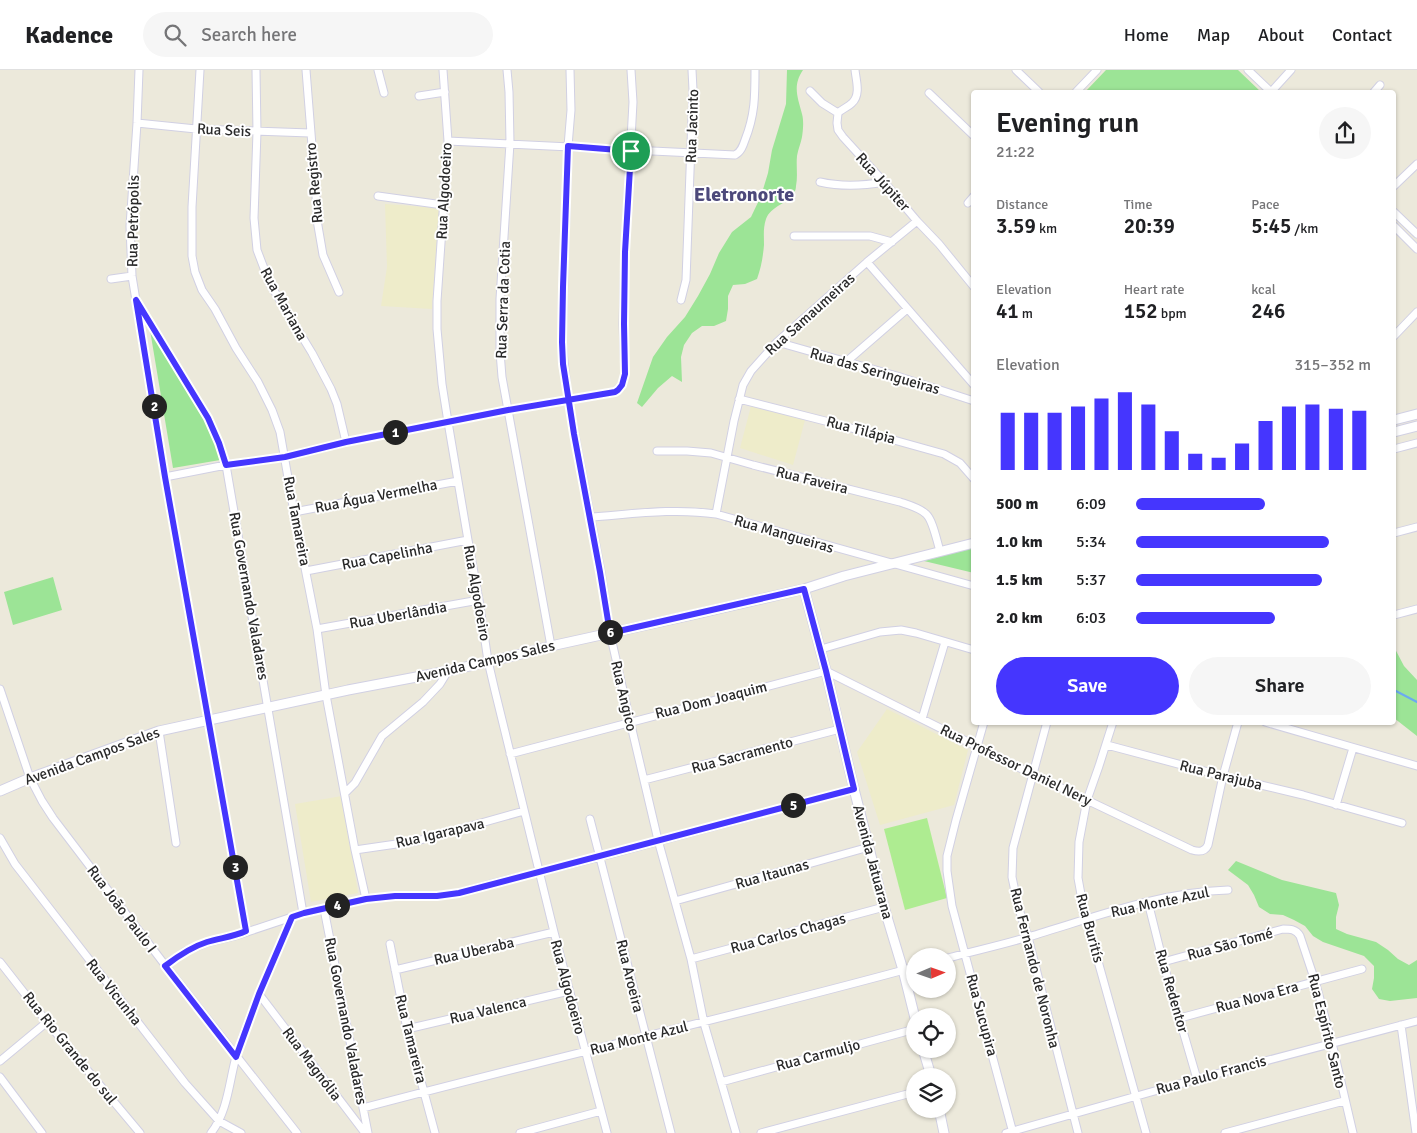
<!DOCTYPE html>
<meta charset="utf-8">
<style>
body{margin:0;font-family:Signika,sans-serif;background:#f6f6f6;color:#202124;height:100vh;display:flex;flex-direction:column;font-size:19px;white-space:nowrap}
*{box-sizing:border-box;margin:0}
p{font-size:16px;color:#757577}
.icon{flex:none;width:28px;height:28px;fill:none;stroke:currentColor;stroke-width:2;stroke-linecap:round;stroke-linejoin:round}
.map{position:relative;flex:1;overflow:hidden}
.side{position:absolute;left:971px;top:20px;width:425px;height:635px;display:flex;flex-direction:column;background:#fff;border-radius:5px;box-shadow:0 1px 4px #0004}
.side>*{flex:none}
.needle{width:32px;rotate:88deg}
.fabs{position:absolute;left:906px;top:878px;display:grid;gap:10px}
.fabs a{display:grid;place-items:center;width:50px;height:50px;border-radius:50%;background:#fff;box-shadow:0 1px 4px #0004;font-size:25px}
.pin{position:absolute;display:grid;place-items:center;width:42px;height:42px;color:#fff;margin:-21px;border:2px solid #fff;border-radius:50%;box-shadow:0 1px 5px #0007}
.km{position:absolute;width:25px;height:25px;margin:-12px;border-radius:50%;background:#222;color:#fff;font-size:14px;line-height:25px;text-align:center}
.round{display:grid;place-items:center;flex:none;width:52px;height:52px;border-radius:26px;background:#f6f6f6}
.summary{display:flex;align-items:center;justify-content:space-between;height:85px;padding:0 25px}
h1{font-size:28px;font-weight:600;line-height:38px}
.figures{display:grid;grid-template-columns:repeat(3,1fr);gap:8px;height:85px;padding:5px 25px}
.figures div{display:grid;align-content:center}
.figures b{font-size:21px;font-weight:600}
.figures small{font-size:14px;font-weight:400}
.figures p{font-size:14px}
.chart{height:140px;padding:10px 25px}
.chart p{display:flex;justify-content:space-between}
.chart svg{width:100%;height:90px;margin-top:5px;stroke:#4536fe;stroke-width:6}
.button{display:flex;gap:10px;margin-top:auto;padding:10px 25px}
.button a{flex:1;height:58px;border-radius:30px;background:#4536fe;color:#fff;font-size:20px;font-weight:600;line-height:58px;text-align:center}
.button a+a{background:#f6f6f6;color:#202124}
ul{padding:0 25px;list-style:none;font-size:16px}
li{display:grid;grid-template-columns:80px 60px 1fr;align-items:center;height:38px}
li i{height:12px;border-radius:6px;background:#4536fe}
header{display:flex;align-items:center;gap:30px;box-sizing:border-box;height:70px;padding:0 25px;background:#fff;border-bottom:1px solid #e0e0e0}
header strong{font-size:24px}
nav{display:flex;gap:28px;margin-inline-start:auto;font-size:18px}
.search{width:350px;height:45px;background:#f6f6f6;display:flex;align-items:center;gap:12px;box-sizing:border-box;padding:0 18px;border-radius:28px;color:#757577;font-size:19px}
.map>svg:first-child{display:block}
</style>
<header>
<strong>Kadence</strong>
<div class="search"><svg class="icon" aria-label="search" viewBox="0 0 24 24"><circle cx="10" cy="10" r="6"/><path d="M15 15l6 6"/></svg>Search here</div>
<nav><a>Home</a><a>Map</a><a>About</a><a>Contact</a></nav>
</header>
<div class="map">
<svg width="1417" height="1063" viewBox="0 0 1417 1063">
<rect width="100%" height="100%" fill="#ece9db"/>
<path fill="#eeecca" d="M385,134L439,138L432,239L381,236L387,197Z
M751,336L805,350L793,395L740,378Z
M887,639L968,680L954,735L880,755L857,682Z
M342,726L358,823L311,832L295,734Z"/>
<path fill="#9ce496" d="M787,0H803C792,16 798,28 802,44C804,51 803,60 802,67C801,73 798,79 797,86C796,96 798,106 796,116C796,119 795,121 794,123C787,134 771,136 766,149C763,158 764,166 764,175C763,187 761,198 757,209L745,214L733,215L728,226V239L726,251L714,256H702L692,263L684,275L681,287L682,312L672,306L658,318L642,337L637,333L653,287L667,267L685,247L698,226L710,204L719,183L732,162L751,147L761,126L768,103L772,80L786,34Z
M1106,0H1238L1261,22H1085Z
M147,242L213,359L226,389L173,398Z
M974,477V503L924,491Z
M53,507L62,540L13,555L4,522Z
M1394,577L1404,596L1417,610V666L1394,648Z
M1236,791L1282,810L1336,823L1339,835L1336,847V859L1347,864L1376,872L1388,880L1398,889L1409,895L1417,890V928L1390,931L1379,929L1372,919L1374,908V896L1364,886L1323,872L1313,866L1305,856L1294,850L1283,845L1270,844L1259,837L1254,825L1248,815L1228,800Z"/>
<path fill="#aeec91" d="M927,748L947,828L905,840L884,759Z"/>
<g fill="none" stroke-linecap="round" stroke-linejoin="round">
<path stroke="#6baaf1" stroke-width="2" d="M1394,620L1417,632"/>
<g stroke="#d1d0e3" stroke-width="9">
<path id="minor" d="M139,0L137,53L130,156L132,206L165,407L246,861
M200,0L192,137V186L195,202L202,220L215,239L236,278L258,312L272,340L280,362L294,442L317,559L326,625L355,780L366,829
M256,0L257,62L254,148L257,180L270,214L312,283L331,319L337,334L346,372
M306,0L316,126L317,150L323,185L339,222
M378,0L384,23
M443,0L448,71L437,231V259L442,314L448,352L468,470L479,530L488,591L495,621L554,862L607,1063
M507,0L509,22L510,73L500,229V282L502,307L551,576
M570,0L571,40L568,76L562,272L568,329L601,502L610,563L630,651L658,770L691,889L704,953L736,1063
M855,0C856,10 861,25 852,33C848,37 842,39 838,43L837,53L838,60L843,67L884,112L917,151L939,174L974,217
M1016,0L1039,22
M1248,0L1271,22
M810,21L822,33L838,43
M1076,22L1097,0
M1271,22L1291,0
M1374,22L1380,15
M929,23L974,66
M419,26L445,22
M137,53L196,59L310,63
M448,71L735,85C741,82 743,76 745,70C755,45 755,26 755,0
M820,112C842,117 862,116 884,112
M1394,116L1417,94
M378,126L443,135
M968,133L974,126
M1394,142L1417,164
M1394,156L1417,179
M794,166H870L892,172
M867,192L974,315
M111,209L132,206
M681,230L686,210L693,20L692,0
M139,235L208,348L219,373L226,395L303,843
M1394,266L1417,242
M777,272L897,306L974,331
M846,292L907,239
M739,329L833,353L944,384L960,393L974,409
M1394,379L1417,373
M657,381H687L711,383L753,395L900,432C909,435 920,438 926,444C933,450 937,472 940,481
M165,407L226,395L285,387L346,372L508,340L615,322L622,315L625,304L623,254L625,182L633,32L631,0
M294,442L458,411
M716,444L734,351L743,315L751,301L777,272L867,192L917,151
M591,447C633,444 674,438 716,444L974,516
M1394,463L1417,457
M306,501L468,470
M1394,545L1417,539
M317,559L479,530
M821,579L880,562L901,560L916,563L974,580
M0,619L30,708L42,731L53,748L165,895L297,1063
M922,649L945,572
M984,652L956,750L947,786V801L952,836L1013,1063
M1047,652L1013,778L1012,807L1018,836L1028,867L1078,1063
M1113,652L1099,696L1087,730L1079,772L1078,808L1084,841L1146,1063
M1265,652L1417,696
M159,661L176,773
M1107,675L1223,706L1303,725L1402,753
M510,684L826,601L1032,704L1192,780C1199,782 1205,782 1208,775L1223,706L1238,652
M644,710L840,659
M345,723L355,713L382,666L423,632L440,614L448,601
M1336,735L1353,678
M590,749L671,1063
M0,768L15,794L185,1013L219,1051L241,1063
M355,780L417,771L524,741
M675,831L869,777
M1148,832L1163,892L1197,1009
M324,839L368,1063
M390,874L407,959L435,1063
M948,888C974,881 1002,875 1028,867C1093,848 1159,822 1228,820
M691,889L884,837
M0,892L47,952L140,1063
M1163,892L1283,859C1290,859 1296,859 1300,866L1315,911L1332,973L1353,1063
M165,895L186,881L206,873L235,866L292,847
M395,900L554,862
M259,924L365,1063
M1180,948L1362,899
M1401,955L1416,1063
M407,959L569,921
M0,991L47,952
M0,1007L42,1063
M721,1012L915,959
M363,1038C547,989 732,947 915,897
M211,1063C228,1041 229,1012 236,987C251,939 273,893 292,847L303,843L366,829L395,826H437L459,823L494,813L600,787L854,719
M520,1063L601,1041
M761,1063L915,1022
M1006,1063L1197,1009L1417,951
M1225,1063L1344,1031"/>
</g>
<g stroke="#d1d0e3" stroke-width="11">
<path id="tertiary" d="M1394,350L1417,344
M1394,362L1417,356
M804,519L826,601L854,719L884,837L903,900L915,948
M0,721L30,708L159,661L348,620L448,601L521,584L551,576L692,545L804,519L844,506L974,473
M923,979L931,1006
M939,1039L944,1063"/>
</g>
<use href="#minor" stroke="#fff" stroke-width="7"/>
<use href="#tertiary" stroke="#fff" stroke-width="9"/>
</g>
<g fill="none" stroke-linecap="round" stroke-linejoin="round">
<g stroke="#fff" stroke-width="10">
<path id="route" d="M631,81L625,182L624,254L625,304L622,315L618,320L615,322L508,340L346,372L285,387L226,395L219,373L208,348L136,230L165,407L246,861C233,867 220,868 207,872C191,877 178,886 165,896L236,987L259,924L292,847L304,843L366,829L395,826H437L459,823L854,719L826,601L804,519L610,563L600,502L574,364L563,294L562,272L563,217L568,76L631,81"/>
</g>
<use href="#route" stroke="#4536fe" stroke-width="6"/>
</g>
<g text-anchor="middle" stroke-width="4" stroke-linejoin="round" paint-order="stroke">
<g font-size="15" fill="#2a2a2a" stroke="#fff">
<text transform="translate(692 56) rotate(-88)" y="5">Rua Jacinto</text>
<text transform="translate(224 60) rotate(3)" y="5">Rua Seis</text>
<text transform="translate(883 112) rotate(48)" y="5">Rua Júpiter</text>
<text transform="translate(314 113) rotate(-95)" y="5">Rua Registro</text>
<text transform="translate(444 121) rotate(-87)" y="5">Rua Algodoeiro</text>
<text transform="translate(133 151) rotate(-89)" y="5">Rua Petrópolis</text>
<text transform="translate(503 230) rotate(-88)" y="5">Rua Serra da Cotia</text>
<text transform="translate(284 234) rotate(61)" y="5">Rua Mariana</text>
<text transform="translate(810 244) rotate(-42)" y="5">Rua Samaumeiras</text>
<text transform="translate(875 301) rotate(16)" y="5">Rua das Seringueiras</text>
<text transform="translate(861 360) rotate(15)" y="5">Rua Tilápia</text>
<text transform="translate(812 410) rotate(14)" y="5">Rua Faveira</text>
<text transform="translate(376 426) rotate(-11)" y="5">Rua Água Vermelha</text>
<text transform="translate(297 451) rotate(79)" y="5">Rua Tamareira</text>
<text transform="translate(784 464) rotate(16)" y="5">Rua Mangueiras</text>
<text transform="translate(387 486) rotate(-11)" y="5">Rua Capelinha</text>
<text transform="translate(477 523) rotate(80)" y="5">Rua Algodoeiro</text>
<text transform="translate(249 526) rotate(80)" y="5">Rua Governando Valadares</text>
<text transform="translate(398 545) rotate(-10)" y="5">Rua Uberlândia</text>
<text transform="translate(485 591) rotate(-13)" y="5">Avenida Campos Sales</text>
<text transform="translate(624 626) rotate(77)" y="5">Rua Angico</text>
<text transform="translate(711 630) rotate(-14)" y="5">Rua Dom Joaquim</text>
<text transform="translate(742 685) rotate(-15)" y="5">Rua Sacramento</text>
<text transform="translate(92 686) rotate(-20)" y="5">Avenida Campos Sales</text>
<text transform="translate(1016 695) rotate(26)" y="5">Rua Professor Daniel Nery</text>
<text transform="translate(1221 705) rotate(14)" y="5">Rua Parajuba</text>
<text transform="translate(440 763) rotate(-13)" y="5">Rua Igarapava</text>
<text transform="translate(873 792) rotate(75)" y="5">Avenida Jatuarana</text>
<text transform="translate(772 804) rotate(-16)" y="5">Rua Itaunas</text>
<text transform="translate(1160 832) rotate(-12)" y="5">Rua Monte Azul</text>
<text transform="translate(122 839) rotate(53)" y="5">Rua João Paulo I</text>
<text transform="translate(1090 858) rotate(75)" y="5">Rua Buritís</text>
<text transform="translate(788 863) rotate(-15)" y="5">Rua Carlos Chagas</text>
<text transform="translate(1230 874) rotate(-15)" y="5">Rua São Tomé</text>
<text transform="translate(474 881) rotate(-13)" y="5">Rua Uberaba</text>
<text transform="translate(1035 898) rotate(76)" y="5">Rua Fernando de Noronha</text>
<text transform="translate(630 906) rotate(76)" y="5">Rua Aroeira</text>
<text transform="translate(568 917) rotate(75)" y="5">Rua Algodoeiro</text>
<text transform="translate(1172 921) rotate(74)" y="5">Rua Redentor</text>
<text transform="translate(114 922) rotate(52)" y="5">Rua Vicunha</text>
<text transform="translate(1257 927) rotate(-15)" y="5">Rua Nova Era</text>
<text transform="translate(488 940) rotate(-13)" y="5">Rua Valenca</text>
<text transform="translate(982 945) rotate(75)" y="5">Rua Sucupira</text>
<text transform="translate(346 951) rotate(79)" y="5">Rua Governando Valadares</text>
<text transform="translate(1327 961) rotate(76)" y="5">Rua Espírito Santo</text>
<text transform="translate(639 968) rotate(-14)" y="5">Rua Monte Azul</text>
<text transform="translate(411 969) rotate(76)" y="5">Rua Tamareira</text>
<text transform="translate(70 978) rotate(51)" y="5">Rua Rio Grande do sul</text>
<text transform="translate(818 985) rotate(-15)" y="5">Rua Carmuljo</text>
<text transform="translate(312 994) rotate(53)" y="5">Rua Magnólia</text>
<text transform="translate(1211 1005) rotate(-15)" y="5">Rua Paulo Francis</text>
</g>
<g font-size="20" font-weight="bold" fill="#4d497b" stroke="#fff">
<text x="744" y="131">Eletronorte</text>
</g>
</g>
</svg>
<div class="fabs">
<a><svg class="needle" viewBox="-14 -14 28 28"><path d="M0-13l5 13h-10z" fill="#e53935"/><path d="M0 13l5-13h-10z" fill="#757577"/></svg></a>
<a><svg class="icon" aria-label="locate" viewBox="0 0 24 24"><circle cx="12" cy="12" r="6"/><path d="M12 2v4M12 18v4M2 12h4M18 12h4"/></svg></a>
<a><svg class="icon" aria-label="layers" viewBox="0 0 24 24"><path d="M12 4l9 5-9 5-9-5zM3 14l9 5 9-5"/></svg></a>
</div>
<div class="pin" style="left:631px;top:81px;background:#1e9e55"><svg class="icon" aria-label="arrive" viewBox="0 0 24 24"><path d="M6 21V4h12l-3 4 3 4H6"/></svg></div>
<b class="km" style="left:395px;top:362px">1</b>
<b class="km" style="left:154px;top:336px">2</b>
<b class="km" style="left:235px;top:797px">3</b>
<b class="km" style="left:337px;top:835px">4</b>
<b class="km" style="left:793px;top:735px">5</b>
<b class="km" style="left:610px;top:562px">6</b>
<section class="side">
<div class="summary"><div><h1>Evening run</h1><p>21:22</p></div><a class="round"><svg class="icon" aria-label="share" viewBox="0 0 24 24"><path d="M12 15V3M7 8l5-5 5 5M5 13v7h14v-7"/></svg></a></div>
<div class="figures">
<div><p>Distance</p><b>3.59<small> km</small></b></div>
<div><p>Time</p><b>20:39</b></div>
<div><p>Pace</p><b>5:45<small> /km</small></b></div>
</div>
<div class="figures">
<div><p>Elevation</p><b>41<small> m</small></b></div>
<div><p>Heart rate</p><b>152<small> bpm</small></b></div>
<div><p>kcal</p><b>246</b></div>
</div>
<div class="chart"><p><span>Elevation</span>315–352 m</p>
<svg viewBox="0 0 160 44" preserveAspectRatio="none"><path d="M5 44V16M15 44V16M25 44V16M35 44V13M45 44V9M55 44V6M65 44V12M75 44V25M85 44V36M95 44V38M105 44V31M115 44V20M125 44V13M135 44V12M145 44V14M155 44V15"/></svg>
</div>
<ul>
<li><b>500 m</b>6:09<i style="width:55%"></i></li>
<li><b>1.0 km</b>5:34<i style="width:82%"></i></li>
<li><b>1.5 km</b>5:37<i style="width:79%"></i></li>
<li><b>2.0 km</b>6:03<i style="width:59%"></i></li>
</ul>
<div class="button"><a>Save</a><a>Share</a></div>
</section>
</div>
